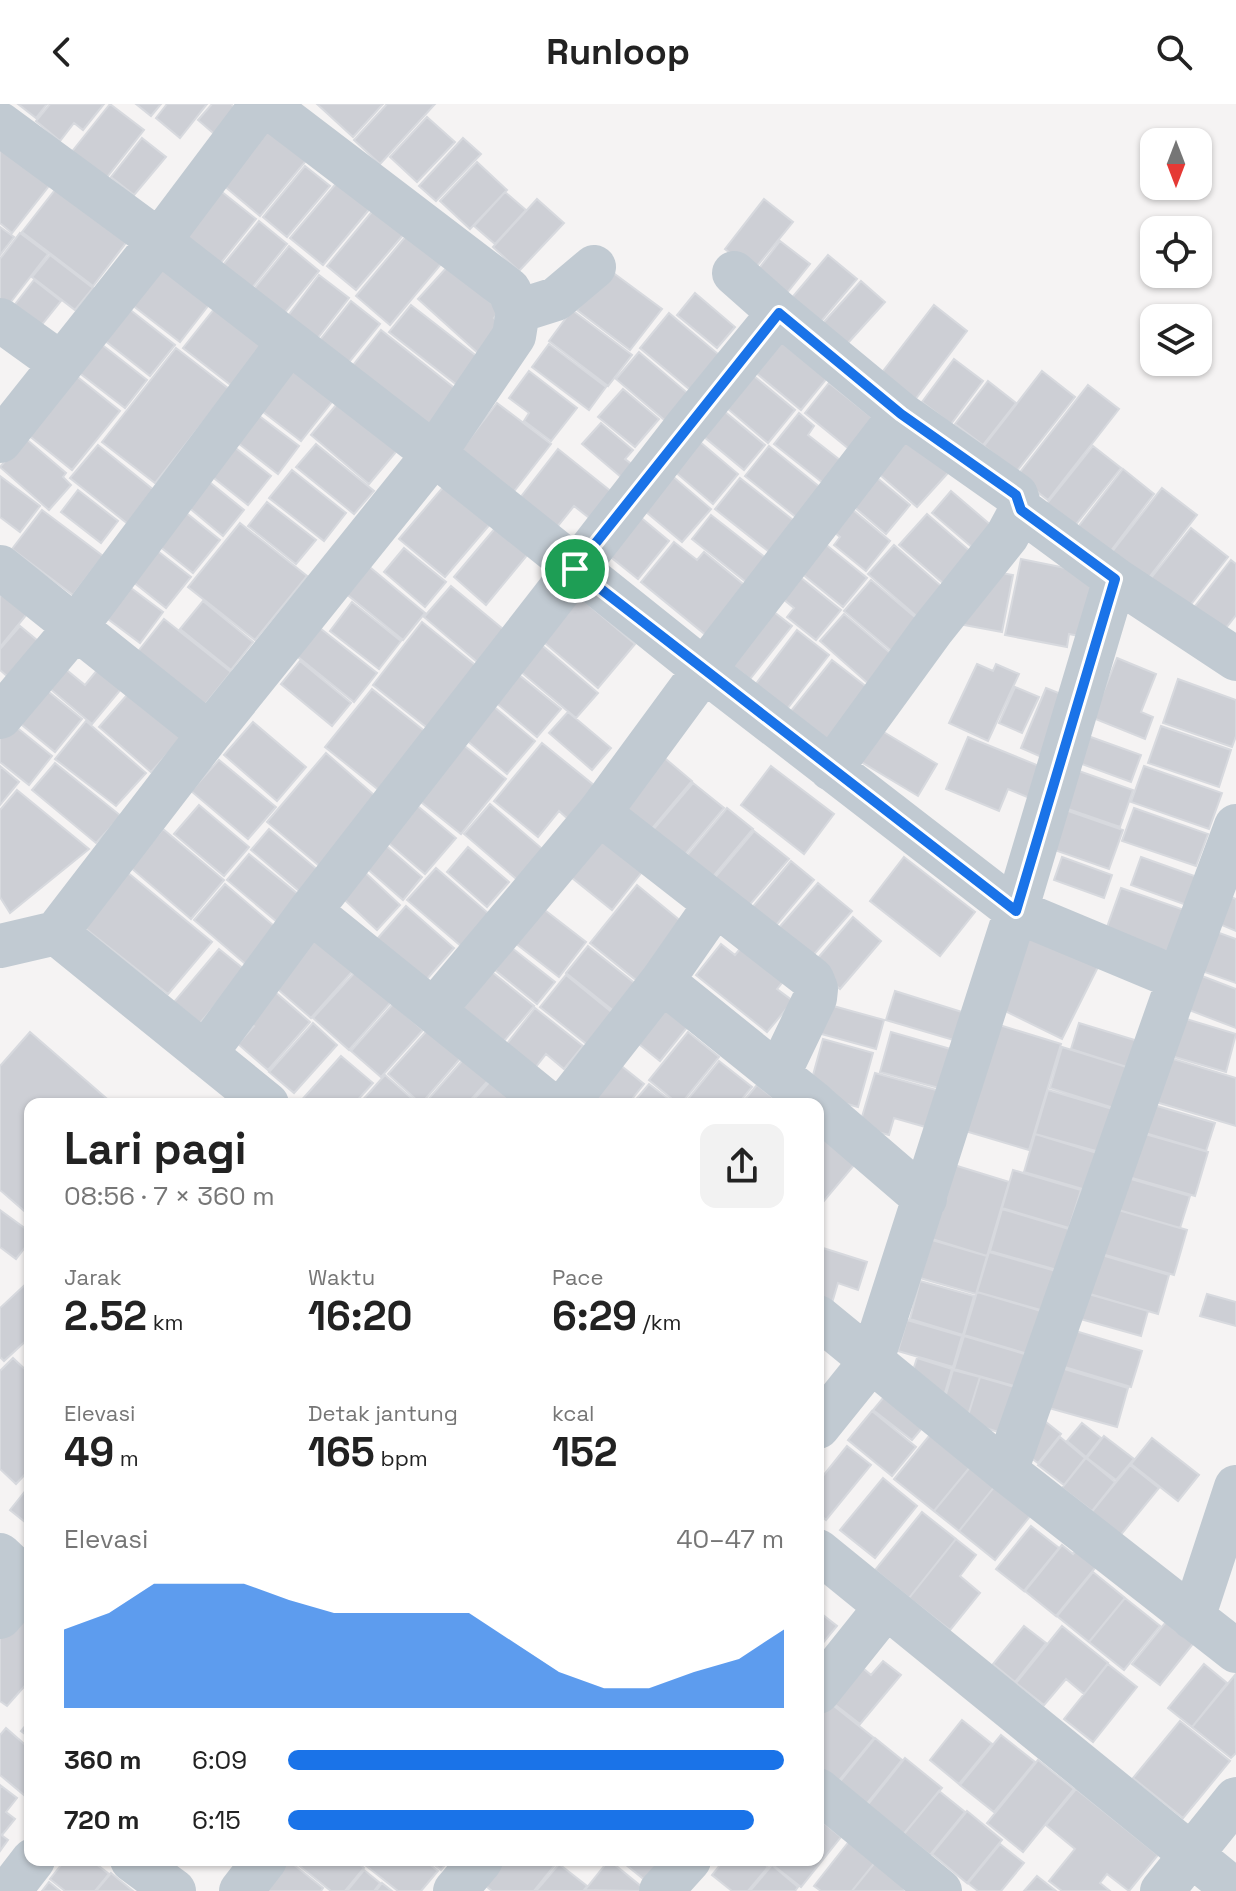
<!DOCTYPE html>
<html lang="id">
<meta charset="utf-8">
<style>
body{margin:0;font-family:"Space Grotesk",sans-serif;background:#f2f2f2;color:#222;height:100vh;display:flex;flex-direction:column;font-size:30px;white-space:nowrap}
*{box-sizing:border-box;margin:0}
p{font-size:26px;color:#767676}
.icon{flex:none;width:44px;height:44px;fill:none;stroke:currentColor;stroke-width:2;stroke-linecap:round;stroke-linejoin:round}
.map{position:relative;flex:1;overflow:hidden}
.sheet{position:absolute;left:24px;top:994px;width:800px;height:768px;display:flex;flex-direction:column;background:#fff;border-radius:16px;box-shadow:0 2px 6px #0004}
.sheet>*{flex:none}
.needle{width:52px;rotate:180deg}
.tools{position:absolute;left:1140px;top:24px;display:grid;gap:16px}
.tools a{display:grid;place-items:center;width:72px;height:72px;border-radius:16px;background:#fff;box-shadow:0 2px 6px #0004;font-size:40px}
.pin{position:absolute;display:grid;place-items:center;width:68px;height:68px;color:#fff;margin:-34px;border:4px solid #fff;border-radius:50%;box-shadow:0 2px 8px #0007}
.round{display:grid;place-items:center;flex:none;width:84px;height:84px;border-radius:16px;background:#f2f2f2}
.headline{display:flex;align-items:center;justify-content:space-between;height:136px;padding:0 40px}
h1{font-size:44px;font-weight:700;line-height:60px}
.metrics{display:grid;grid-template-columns:repeat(3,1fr);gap:12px;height:136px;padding:8px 40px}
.metrics div{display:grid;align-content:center}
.metrics b{font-size:40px;font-weight:700}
.metrics small{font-size:22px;font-weight:400}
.metrics p{font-size:22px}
.chart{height:224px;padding:16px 40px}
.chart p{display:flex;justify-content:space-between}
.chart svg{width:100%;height:144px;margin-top:8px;fill:#1a73e8;opacity:.7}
ul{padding:0 40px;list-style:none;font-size:26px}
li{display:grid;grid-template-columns:128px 96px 1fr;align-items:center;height:60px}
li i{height:20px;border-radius:10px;background:#1a73e8}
header{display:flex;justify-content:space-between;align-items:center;height:104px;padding:0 40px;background:#fff;font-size:36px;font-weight:700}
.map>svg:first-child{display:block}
</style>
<header><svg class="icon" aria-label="back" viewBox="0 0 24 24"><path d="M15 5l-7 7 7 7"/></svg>Runloop<svg class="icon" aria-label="search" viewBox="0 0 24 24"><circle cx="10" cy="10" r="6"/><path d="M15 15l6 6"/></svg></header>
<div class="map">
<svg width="1236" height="1787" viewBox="0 0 1236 1787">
<rect width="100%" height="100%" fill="#f5f3f3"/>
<path fill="#cdcfd5" stroke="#d7d9de" stroke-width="2" d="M18,0H47L36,14Z
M50,0H104L83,26L74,19L60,37L36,17Z
M110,0L144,26L100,82L66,55Z
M136,0H161L151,12Z
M167,0H207L180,34L156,14Z
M212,0H231L241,9L219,34L198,16Z
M317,0H383L353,33Z
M387,0H435L380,60L354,36Z
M427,13L455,38L417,78L390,53Z
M267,17L310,52L260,112L217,76Z
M142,34L166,53L134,91L111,73Z
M463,34L481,50L436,97L419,82Z
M0,38L56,73L12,129L0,119Z
M477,58L507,86L470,125L440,97Z
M305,62L330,82L287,133L263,113Z
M345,69L377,96L323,161L290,134Z
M62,77L132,131L93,182L22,128Z
M217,84L256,115L216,165L176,132Z
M505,88L526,106L495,140L474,122Z
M537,95L564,119L519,167L493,143Z
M764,95L793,118L753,167L725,145Z
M380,98L410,123L356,186L327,162Z
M259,117L287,140L247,190L218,167Z
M0,123L14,133L0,151Z
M412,125L447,153L390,221L356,192Z
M20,129L48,150L7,203L0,198V155Z
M780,137L810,160L786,190L757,167Z
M289,142L319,167L279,216L249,191Z
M50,151L93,184L75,206L32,173Z
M828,151L857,175L818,221L789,197Z
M160,152L215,193L180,238L127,197Z
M449,161L500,207L494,214L502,222L478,249L418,195Z
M608,165L662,205L630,246L577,206Z
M319,171L349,194L310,244L281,221Z
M34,176L61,197L36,228L9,208Z
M861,177L885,198L847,240L823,219Z
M695,189L735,223L717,244L677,211Z
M351,197L380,220L341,268L312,246Z
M219,199L268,237L232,282L183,244Z
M124,201L175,241L150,272L99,232Z
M411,201L479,254L457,281L389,228Z
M934,201L967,227L914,297L880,271Z
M572,206L632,251L608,282L549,237Z
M669,209L724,255L694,289L640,244Z
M381,226L457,286L422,331L346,270Z
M778,231L828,273L801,306L750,264Z
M96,236L147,276L125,304L73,264Z
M549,240L606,283L589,306L532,263Z
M176,244L229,285L155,379L102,338Z
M639,248L691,292L668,319L616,275Z
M292,254L339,289L301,337L254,301Z
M954,255L983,277L951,320L922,298Z
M70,267L120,307L72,366L22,326Z
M529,267L577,304L551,337L524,317L529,309L509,294Z
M748,267L795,306L768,339L721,299Z
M1042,267L1075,293L1016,368L984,342Z
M988,277L1016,299L983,341L955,320Z
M829,279L879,319L854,349L805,309Z
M1088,281L1119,305L1048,396L1017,372Z
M623,285L659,315L635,343L598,313Z
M342,294L401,342L369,380L311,331Z
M497,299L551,340L505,399L452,358Z
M718,302L765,341L744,366L697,327Z
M250,305L299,342L278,370L229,332Z
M799,309L814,322L808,331L845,360L827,382L774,340Z
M601,319L633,346L625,355L638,365L627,378L582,340Z
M911,320L957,359L917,403L872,364Z
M693,332L738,370L713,400L668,362Z
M25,334L66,369L63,373L71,381L49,406L0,363Z
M228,338L271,372L248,401L205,367Z
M316,340L374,387L354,410L296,363Z
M98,341L155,387L128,420L70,374Z
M769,342L827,389L802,418L745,372Z
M1093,342L1121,364L1073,424L1045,402Z
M558,345L613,389L592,416L574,402L553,428L516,399Z
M663,364L711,405L682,438L634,398Z
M1123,365L1154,390L1110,448L1078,423Z
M292,366L346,409L324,437L269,394Z
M870,368L910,401L886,430L846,396Z
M0,372L40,402L20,428L0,413Z
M202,372L244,406L223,432L181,397Z
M740,374L798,420L773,451L715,405Z
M445,381L491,419L445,473L399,435Z
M1162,384L1197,411L1144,480L1108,453Z
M78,386L118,417L101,439L61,408Z
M951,387L992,422L973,444L932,409Z
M841,396L890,437L866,467L834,441L840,433L822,418Z
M267,398L316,436L296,460L248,422Z
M175,400L220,436L193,469L148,433Z
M42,406L103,452L73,491L12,445Z
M927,410L978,454L951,486L899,441Z
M711,411L771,458L751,482L692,435Z
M639,412L669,437L638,475L607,450Z
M240,419L307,472L255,536L188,483Z
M497,422L529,449L486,501L454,473Z
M1191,424L1228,453L1185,508L1147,479Z
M814,431L867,474L843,503L790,460Z
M146,438L191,473L166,504L122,469Z
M674,438L697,456L704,448L748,484L707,532L641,478Z
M894,441L948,488L922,517L868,470Z
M404,444L446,478L425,503L384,468Z
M1021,455L1085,468L1095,480L1084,533L1069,530L1067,543L1005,531Z
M1231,456L1236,460V511L1222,529L1192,506Z
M366,460L425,509L403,536L344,488Z
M790,465L841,506L816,536L787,513L794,504L772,486Z
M984,466L1013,471L1002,528L943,517Z
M119,475L163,508L140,539L96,506Z
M871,476L922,519L895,550L844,507Z
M451,482L509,530L482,562L424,513Z
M3,489L27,510L0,543V493Z
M577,491L635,540L598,584L540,535Z
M203,497L253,538L231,566L180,525Z
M352,498L401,537L379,565L330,527Z
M761,498L792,522L750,575L719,551Z
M844,510L895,553L870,581L820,537Z
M164,515L231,568L199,608L132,555Z
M422,518L479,564L430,626L373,581Z
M316,521L377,569L354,598L293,549Z
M20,522L38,537L8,573L0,566V545Z
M797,526L829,551L787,605L755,581Z
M537,537L598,589L576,614L515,563Z
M1117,554L1156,570L1141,608L1153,613L1145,635L1093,614Z
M832,556L872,587L832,639L791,607Z
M300,557L351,599L332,622L281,580Z
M58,559L85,581L103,559L127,578L92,620L42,578Z
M977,560L993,567L996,560L1019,570L988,637L949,619Z
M513,566L561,605L537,633L489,593Z
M1178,575L1236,596V632L1232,643L1163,619Z
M38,579L82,615L55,648L11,612Z
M134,583L187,628L151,668L99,623Z
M1015,583L1039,593L1022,629L999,619Z
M1046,584L1071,594L1046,655L1021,644Z
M372,585L427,629L380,687L325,643Z
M487,597L535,637L507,670L459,630Z
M568,608L611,644L592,666L549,629Z
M86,617L146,669L116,702L55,655Z
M10,618L52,652L29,681L0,658V630Z
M253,618L306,663L277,697L224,651Z
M1161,622L1231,646L1219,683L1148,659Z
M877,624L937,660L918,692L858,656Z
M1088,632L1141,651L1131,678L1079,659Z
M968,633L1044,664L1032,695L1008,685L999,707L946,685Z
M456,635L506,675L461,730L411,690Z
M542,639L595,682L568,715L559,707L538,733L494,697Z
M326,649L381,697L323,765L267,718Z
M661,651L692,677L650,727L619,702Z
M219,656L276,703L248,735L191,687Z
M55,659L121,712L96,739L32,686Z
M0,662L19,678L0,701Z
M771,662L834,710L804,750L741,701Z
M1144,662L1222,689L1209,725L1131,698Z
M1076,666L1133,686L1120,723L1062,703Z
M693,679L724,704L683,753L652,727Z
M17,686L89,745L10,809L0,793V706Z
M408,694L456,734L425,770L378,730Z
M490,700L547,749L521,779L464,730Z
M199,701L249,743L224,772L174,730Z
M1054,702L1123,726L1109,765L1040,741Z
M727,704L753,725L711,775L685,754Z
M1134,704L1208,730L1196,762L1122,737Z
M598,719L649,759L612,806L561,765Z
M163,725L224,776L191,815L130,763Z
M269,725L324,771L305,792L251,746Z
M754,727L789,755L746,805L712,777Z
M384,740L422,773L403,796L364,762Z
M468,743L509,778L487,803L447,768Z
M249,750L304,795L282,822L227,776Z
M904,753L975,808L940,852L870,797Z
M1062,753L1112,771L1104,794L1054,776Z
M1141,753L1203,775L1192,803L1131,781Z
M791,757L814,776L773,825L750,806Z
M357,761L400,801L377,826L334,786Z
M436,764L496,816L468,848L407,796Z
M127,768L212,838L168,890L81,821Z
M818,779L852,807L809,856L776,827Z
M225,780L280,827L249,863L194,816Z
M637,781L694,828L647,885L590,839Z
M1121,784L1190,808L1175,850L1106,826Z
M1222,789L1236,795V827L1210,816Z
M537,800L586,838L559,873L510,835Z
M406,802L454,844L419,884L371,842Z
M853,813L881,837L840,885L812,861Z
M314,820L359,860L311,914L266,875Z
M1035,822L1102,855L1062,935L995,902Z
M1211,826L1236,835V879L1196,865Z
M721,840L735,851L744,840L786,874L777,885L793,897L767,928L696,871Z
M588,842L642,885L620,912L566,869Z
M512,844L555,878L537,900L495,866Z
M219,845L245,866L200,919L174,898Z
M357,866L392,897L349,946L313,914Z
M492,868L534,902L504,937L463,904Z
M566,871L614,910L589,942L540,903Z
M1202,872L1236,885V924L1189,906Z
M266,880L310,918L268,966L238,940L254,922L239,909Z
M895,887L965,909L957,937L886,916Z
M662,891L693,916L660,957L629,932Z
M393,900L423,926L381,973L351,947Z
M826,900L884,916L876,945L818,929Z
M535,904L583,942L564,965L546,950L535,964L506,941Z
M1173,911L1236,930L1226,968L1161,949Z
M313,919L337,941L294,989L269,968Z
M993,919L1061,940L1029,1046L962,1026Z
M1079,919L1141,938L1133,965L1071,945Z
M432,921L465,949L421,1000L388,970Z
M30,928L113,1000H30V1112L0,1086V962Z
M688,928L719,953L681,1000H678L649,976Z
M891,928L961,948L950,987L880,968Z
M823,935L873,949L858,1003L808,989Z
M1062,943L1133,965L1120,1006L1050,984Z
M469,949L494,970L467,1000L425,999Z
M1160,951L1236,974V1022L1146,995Z
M341,952L373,979L354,1000H301L299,999Z
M614,956L644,980L628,1000H585Z
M719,957L752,983L738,1000H684Z
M875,969L947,989L936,1026L894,1014L889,1031L859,1023Z
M385,971L418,1000H359Z
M492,975L515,1000H470Z
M649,980L675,1000H632Z
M757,981L781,1000H741Z
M1048,986L1116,1006L1103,1049L1035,1030Z
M1147,999L1215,1019L1206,1047L1138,1027Z
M826,1024L861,1053L818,1104V1034Z
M1138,1028L1208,1048L1195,1092L1125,1072Z
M1035,1030L1097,1049L1086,1086L1024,1068Z
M954,1061L1009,1078L987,1152L932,1135Z
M1013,1066L1081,1086L1069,1124L1002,1104Z
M1124,1073L1190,1092L1180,1124L1115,1105Z
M1108,1103L1187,1126L1174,1171L1095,1148Z
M1002,1105L1069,1125L1057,1166L990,1147Z
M0,1106L30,1128V1137L16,1155L0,1143Z
M932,1136L987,1152L976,1190L920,1174Z
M823,1144L867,1158L858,1186L838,1179L832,1199L818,1195V1158Z
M989,1148L1056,1167L1044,1207L977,1188Z
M1095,1149L1169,1171L1158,1210L1083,1188Z
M29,1177L30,1233L4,1257L0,1253V1204Z
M920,1177L974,1192L963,1231L910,1215Z
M977,1188L1041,1207L1028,1250L964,1231Z
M1085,1189L1148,1207L1141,1232L1077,1214Z
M1207,1190L1236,1198V1222L1200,1212Z
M907,1216L962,1232L953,1263L898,1247Z
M1072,1226L1142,1247L1131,1283L1061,1262Z
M964,1232L1028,1251L1018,1283L954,1265Z
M13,1254L30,1270V1365L16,1380L0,1365V1267Z
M917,1254L952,1265L944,1292L908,1282Z
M1061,1264L1128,1284L1117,1323L1049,1304Z
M953,1266L980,1273L966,1318L940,1311Z
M980,1273L1018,1284L1005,1330L966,1318Z
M889,1287L928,1317L912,1336L873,1306Z
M872,1307L916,1343L892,1372L848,1336Z
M1041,1314L1061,1330L1038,1359L1018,1344Z
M1082,1319L1101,1334L1086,1353L1067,1337Z
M934,1326L975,1357L934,1407L894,1375Z
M1104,1332L1134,1355L1116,1376L1087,1354Z
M1060,1333L1085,1354L1064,1381L1038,1361Z
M1152,1334L1199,1371L1178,1397L1131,1360Z
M847,1342L871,1361L826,1416L818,1409V1378Z
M1086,1354L1115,1378L1092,1407L1062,1384Z
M975,1357L999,1377L959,1427L934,1407Z
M1130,1361L1159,1384L1119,1433L1090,1410Z
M883,1374L917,1402L875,1454L840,1426Z
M999,1377L1035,1406L995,1456L959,1427Z
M30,1381V1422L10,1406Z
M922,1408L956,1435L909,1494L875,1466Z
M1031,1422L1059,1444L1024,1487L996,1465Z
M956,1435L976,1451L960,1472L980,1489L950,1526L909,1494Z
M1062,1441L1073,1450L1080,1442L1100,1458L1056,1512L1025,1487Z
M1093,1468L1125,1494L1089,1538L1057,1512Z
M1125,1494L1160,1522L1124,1566L1089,1538Z
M30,1501V1576L7,1602L0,1597V1533Z
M818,1507L837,1522L818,1545Z
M1170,1513L1197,1535L1160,1581L1132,1560Z
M1024,1522L1046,1539L1015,1578L993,1560Z
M1062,1522L1108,1559L1084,1590L1066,1575L1044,1601L1016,1579Z
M883,1557L901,1571L860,1620L829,1596L858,1560L871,1571Z
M1108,1560L1137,1583L1093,1638L1064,1615Z
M1204,1560L1227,1579L1192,1623L1168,1604Z
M1235,1571L1236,1649L1231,1654L1192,1623Z
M829,1598L874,1634L837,1679L818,1665V1611Z
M30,1616V1634L21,1627Z
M962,1616L992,1640L959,1680L930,1656Z
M1180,1617L1230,1657L1183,1714L1133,1674Z
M6,1624L30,1645V1696L0,1671V1631Z
M1001,1631L1035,1658L994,1708L960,1681Z
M875,1634L902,1656L865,1702L838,1680Z
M905,1654L942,1684L902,1732L866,1703Z
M1038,1656L1074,1685L1023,1748L987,1719Z
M0,1681L17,1694L6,1708L15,1715L2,1731L0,1730Z
M1076,1685L1158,1751L1129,1787L1107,1770L1100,1779L1110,1787H1062L1049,1777L1075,1745L1046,1721Z
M939,1687L965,1708L930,1751L904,1730Z
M967,1707L1002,1736L967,1779L932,1750Z
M818,1714L841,1733L801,1783L769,1758L818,1756Z
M0,1730L8,1736L0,1747Z
M855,1730L881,1751L852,1787H821L814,1782Z
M1000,1740L1024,1759L1001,1787H978L968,1779Z
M881,1751L912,1775L903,1787H852Z
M65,1756H91L109,1770L95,1787H65L50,1775Z
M288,1756L323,1784L321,1787H262Z
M292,1756H354L364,1764L345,1787H331Z
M370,1756H424L438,1767L421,1787H398L365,1761Z
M428,1756H449L441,1766Z
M498,1756H559L534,1787H492L481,1778Z
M609,1756L642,1783L639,1787L585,1786Z
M620,1756H664L646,1777Z
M724,1756H760L768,1763L748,1787H732L712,1771Z
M559,1760L587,1782L583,1787H536Z
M772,1761L798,1783L795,1787H750Z
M364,1766L380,1779L374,1787H347Z
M111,1769L133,1787H96Z
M1037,1772L1056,1787H1024Z
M49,1778L60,1787H42Z
M382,1779L392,1787H376Z"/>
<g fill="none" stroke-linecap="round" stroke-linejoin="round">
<path stroke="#c1cad2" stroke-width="44" d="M0,20L159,137L434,350L704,566L1016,807L1179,875
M734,169L779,209L901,310L1016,391L1021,406L1007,432L932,526L831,665
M518,207L556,195L594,163
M0,216L60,259
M0,337L159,137L262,0
M1021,406L1115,475L1236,555
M0,463L209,630
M0,613L75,524L289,238
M599,709L812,875L816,885L815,894L779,969
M310,807L686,323L779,209
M56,829L267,1000
M0,842L56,829L209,630L434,350L514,232L518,207L509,186L265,0
M662,877L815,1000
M434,906L599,709L704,566L901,310
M205,950L310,807L549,1000
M566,1000L662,877L715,801
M818,1003L925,1095
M818,1213L1006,1367L1236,1547
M818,1323L872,1256L1016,807L1115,475
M1006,1367L1179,875L1236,722
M818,1447L1236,1787
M0,1451L30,1479
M0,1513L30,1478
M1193,1514L1236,1383
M818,1588L886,1503
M818,1686L940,1787
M132,1756L174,1787
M9,1787L33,1756
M241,1787L265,1756
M455,1787L481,1756
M661,1787L689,1756
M1162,1787L1236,1695"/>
</g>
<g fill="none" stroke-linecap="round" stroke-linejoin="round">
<g stroke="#fff" stroke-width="16">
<path id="route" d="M779,209L901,310L1016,391L1021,406L1115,475L1016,807L575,465Z"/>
</g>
<use href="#route" stroke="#1a73e8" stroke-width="10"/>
</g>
</svg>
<div class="tools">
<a><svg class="needle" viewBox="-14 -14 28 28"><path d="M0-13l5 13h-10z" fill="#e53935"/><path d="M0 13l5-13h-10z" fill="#767676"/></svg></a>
<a><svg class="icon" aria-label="locate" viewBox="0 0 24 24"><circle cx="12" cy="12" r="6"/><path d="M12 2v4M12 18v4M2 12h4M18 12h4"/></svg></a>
<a><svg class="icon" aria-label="layers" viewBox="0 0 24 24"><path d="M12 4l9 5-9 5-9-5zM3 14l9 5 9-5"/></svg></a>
</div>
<div class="pin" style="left:575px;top:465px;background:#1e9e55"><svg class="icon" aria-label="arrive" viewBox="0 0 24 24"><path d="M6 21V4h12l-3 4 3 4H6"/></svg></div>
<section class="sheet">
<div class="headline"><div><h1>Lari pagi</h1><p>08:56 · 7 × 360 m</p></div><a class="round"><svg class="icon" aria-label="share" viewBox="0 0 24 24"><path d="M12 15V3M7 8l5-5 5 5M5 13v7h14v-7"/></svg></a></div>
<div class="metrics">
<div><p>Jarak</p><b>2.52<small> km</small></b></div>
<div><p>Waktu</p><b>16:20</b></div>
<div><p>Pace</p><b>6:29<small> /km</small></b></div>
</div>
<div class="metrics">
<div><p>Elevasi</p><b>49<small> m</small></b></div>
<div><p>Detak jantung</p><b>165<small> bpm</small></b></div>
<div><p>kcal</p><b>152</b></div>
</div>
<div class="chart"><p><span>Elevasi</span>40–47 m</p>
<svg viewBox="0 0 160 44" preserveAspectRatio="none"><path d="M0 44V20L10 15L20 6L30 6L40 6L50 11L60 15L70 15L80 15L90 15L100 24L110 33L120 38L130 38L140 33L150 29L160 20V44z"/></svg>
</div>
<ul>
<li><b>360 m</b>6:09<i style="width:100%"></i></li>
<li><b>720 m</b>6:15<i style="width:94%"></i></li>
</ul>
</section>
</div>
